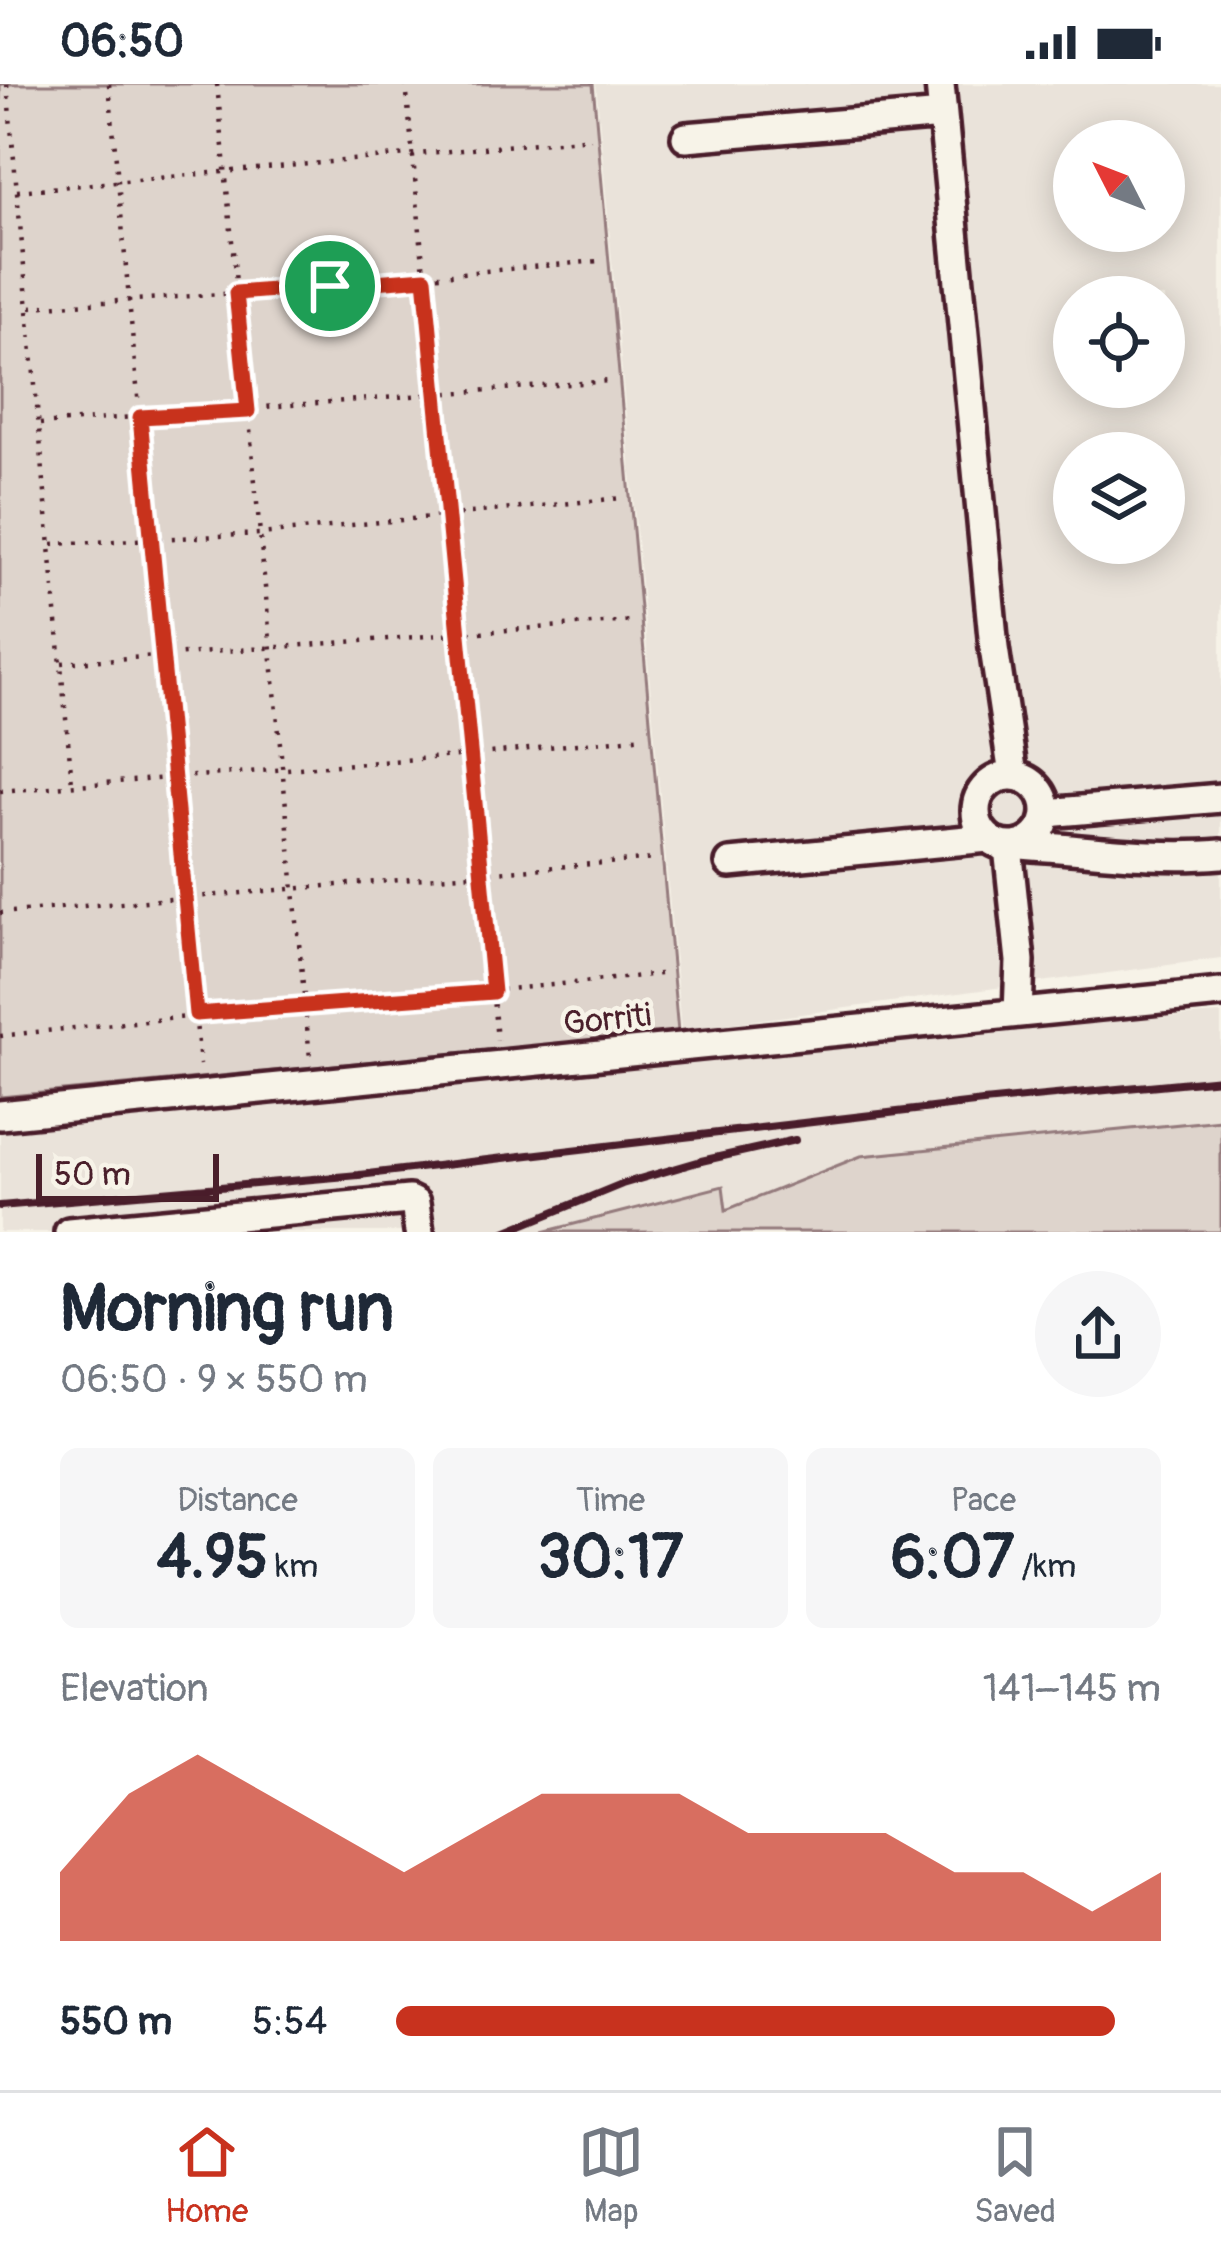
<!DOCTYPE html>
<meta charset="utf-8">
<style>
body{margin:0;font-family:Pangolin,sans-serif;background:#f6f6f7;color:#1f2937;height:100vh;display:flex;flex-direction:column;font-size:45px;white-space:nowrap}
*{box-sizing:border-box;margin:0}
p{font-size:39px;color:#747a83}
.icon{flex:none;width:66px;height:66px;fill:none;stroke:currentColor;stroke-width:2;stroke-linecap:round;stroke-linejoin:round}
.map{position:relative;height:1148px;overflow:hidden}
.details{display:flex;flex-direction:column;background:#fff;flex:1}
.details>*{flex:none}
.needle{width:78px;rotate:312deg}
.fabs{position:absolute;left:1053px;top:36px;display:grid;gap:24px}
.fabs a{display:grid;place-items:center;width:132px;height:132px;border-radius:50%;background:#fff;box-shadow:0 6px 30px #0003;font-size:60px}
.scale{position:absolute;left:36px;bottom:30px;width:183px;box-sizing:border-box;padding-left:12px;border:6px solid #4a1f2b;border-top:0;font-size:33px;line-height:42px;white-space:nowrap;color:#4a1f2b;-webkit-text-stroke:9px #f7f3e8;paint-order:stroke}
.pin{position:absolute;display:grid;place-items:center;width:102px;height:102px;color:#fff;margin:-51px;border:6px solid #fff;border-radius:50%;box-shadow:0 3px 12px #0007}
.round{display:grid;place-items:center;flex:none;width:126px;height:126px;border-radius:63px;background:#f6f6f7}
.summary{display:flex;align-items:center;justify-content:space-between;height:204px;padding:0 60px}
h1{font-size:66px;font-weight:700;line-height:90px}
.figures{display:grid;grid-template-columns:repeat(3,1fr);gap:18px;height:204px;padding:12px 60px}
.figures div{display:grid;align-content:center;border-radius:18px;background:#f6f6f7;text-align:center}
.figures b{font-size:60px;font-weight:700}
.figures small{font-size:33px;font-weight:400}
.figures p{font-size:33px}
.chart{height:336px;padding:24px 60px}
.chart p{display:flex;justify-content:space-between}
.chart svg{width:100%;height:216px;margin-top:12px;fill:#c8321e;opacity:.7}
ul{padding:0 60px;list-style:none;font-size:39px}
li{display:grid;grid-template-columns:192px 144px 1fr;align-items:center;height:90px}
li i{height:30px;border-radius:15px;background:#c8321e}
.status{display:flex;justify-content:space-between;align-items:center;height:84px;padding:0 60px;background:#fff;direction:ltr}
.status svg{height:33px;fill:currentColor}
.dock{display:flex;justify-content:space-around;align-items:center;height:168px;border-top:3px solid #e0e1e3;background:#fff;font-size:33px;color:#747a83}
.dock a{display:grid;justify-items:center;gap:6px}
.dock .current{color:#c8321e}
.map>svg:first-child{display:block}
</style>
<div class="status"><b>06:50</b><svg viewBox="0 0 49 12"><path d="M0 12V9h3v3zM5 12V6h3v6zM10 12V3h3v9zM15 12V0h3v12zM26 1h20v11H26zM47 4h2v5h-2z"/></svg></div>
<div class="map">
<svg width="1221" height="1148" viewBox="0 0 1221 1148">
<rect width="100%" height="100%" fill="#f7f3e8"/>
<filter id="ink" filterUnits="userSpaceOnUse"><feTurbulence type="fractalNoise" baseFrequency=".00833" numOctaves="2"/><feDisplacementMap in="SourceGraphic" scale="24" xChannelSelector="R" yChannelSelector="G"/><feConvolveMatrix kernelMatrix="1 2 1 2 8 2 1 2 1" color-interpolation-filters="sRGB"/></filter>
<g filter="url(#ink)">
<path fill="#eae3da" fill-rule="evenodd" d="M596,0H1221V874L681,946ZM1074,57H1164V147H1074ZM1074,213H1164V303H1074ZM1074,369H1164V459H1074Z
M1221,930V1036L861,1072L725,1126L722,1102L543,1148H0V1044L1038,941Z"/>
<path fill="#ded4cc" stroke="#947a7c" stroke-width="3" d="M0,0H593L678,948L0,1013Z
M1221,1036V1148H543L723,1102L726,1126L861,1072Z"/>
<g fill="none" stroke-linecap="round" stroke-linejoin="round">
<g stroke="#4a1f2b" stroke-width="36">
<path id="minor" d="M940,0L994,564L1013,691
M686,53L943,31
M976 727a35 35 0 1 1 70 0a35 35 0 1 1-70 0Z
M1046,729L1221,714
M1019,761C1086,765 1154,776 1221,770
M1008,763L1020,877L1018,929
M730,779L988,754
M0,1031L1221,909
M69,1148L409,1116L415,1119L419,1148"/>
</g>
<path stroke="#4a1f2b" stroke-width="4.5" stroke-dasharray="3 9" stroke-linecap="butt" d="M7,0L72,699
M109,0L200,981
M217,0L310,974
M406,0L497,956
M17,107L591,54
M31,223L236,209L599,177
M40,340L609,297
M52,460L261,450L621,414
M62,579L631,537
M0,707L470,671L645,653
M0,829L654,775
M0,952C220,927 440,914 660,890"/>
<use href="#minor" stroke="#f7f3e8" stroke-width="27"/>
<path stroke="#4a1f2b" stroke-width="8" d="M0,1122L359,1091L983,1018L1221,995
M505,1148L622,1100L701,1077L795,1056"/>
</g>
</g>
<g fill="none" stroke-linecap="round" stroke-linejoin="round" filter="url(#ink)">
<g stroke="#fff" stroke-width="24">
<path id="route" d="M425,194L493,908L196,930L140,333L248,327L236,209Z"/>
</g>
<use href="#route" stroke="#c8321e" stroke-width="15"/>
</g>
<g text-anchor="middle" stroke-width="9" stroke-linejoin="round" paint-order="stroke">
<g font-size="33" fill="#4a1f2b" stroke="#f7f3e8">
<text transform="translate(607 934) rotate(-6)" y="12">Gorriti</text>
</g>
</g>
</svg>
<div class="fabs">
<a><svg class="needle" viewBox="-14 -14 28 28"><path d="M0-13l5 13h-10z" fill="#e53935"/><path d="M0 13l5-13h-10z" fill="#747a83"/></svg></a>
<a><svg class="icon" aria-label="locate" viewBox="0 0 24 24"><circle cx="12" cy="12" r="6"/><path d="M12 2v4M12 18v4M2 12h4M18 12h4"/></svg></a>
<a><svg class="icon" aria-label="layers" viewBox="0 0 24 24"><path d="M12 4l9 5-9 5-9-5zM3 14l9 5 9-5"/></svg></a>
</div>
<div class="scale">50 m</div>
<div class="pin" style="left:330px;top:202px;background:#1e9e55"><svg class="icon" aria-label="arrive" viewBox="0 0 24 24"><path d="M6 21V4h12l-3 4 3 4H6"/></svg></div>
</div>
<section class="details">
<div class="summary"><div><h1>Morning run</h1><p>06:50 · 9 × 550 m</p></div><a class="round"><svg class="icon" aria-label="share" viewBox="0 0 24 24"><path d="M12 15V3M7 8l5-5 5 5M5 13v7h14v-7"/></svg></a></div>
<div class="figures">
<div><p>Distance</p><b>4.95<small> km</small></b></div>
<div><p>Time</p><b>30:17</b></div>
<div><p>Pace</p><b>6:07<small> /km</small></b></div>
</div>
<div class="chart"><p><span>Elevation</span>141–145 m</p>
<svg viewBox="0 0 160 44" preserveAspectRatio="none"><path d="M0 44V30L10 14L20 6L30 14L40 22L50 30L60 22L70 14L80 14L90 14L100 22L110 22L120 22L130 30L140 30L150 38L160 30V44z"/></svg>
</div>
<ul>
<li><b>550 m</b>5:54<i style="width:94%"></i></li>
</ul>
</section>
<nav class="dock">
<a class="current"><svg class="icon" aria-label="home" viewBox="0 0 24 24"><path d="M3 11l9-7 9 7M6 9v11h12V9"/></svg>Home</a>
<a><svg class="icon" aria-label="map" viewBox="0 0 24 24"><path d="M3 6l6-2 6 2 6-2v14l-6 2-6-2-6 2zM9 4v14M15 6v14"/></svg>Map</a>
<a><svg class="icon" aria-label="saved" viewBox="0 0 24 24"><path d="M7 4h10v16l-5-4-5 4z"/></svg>Saved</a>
</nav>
